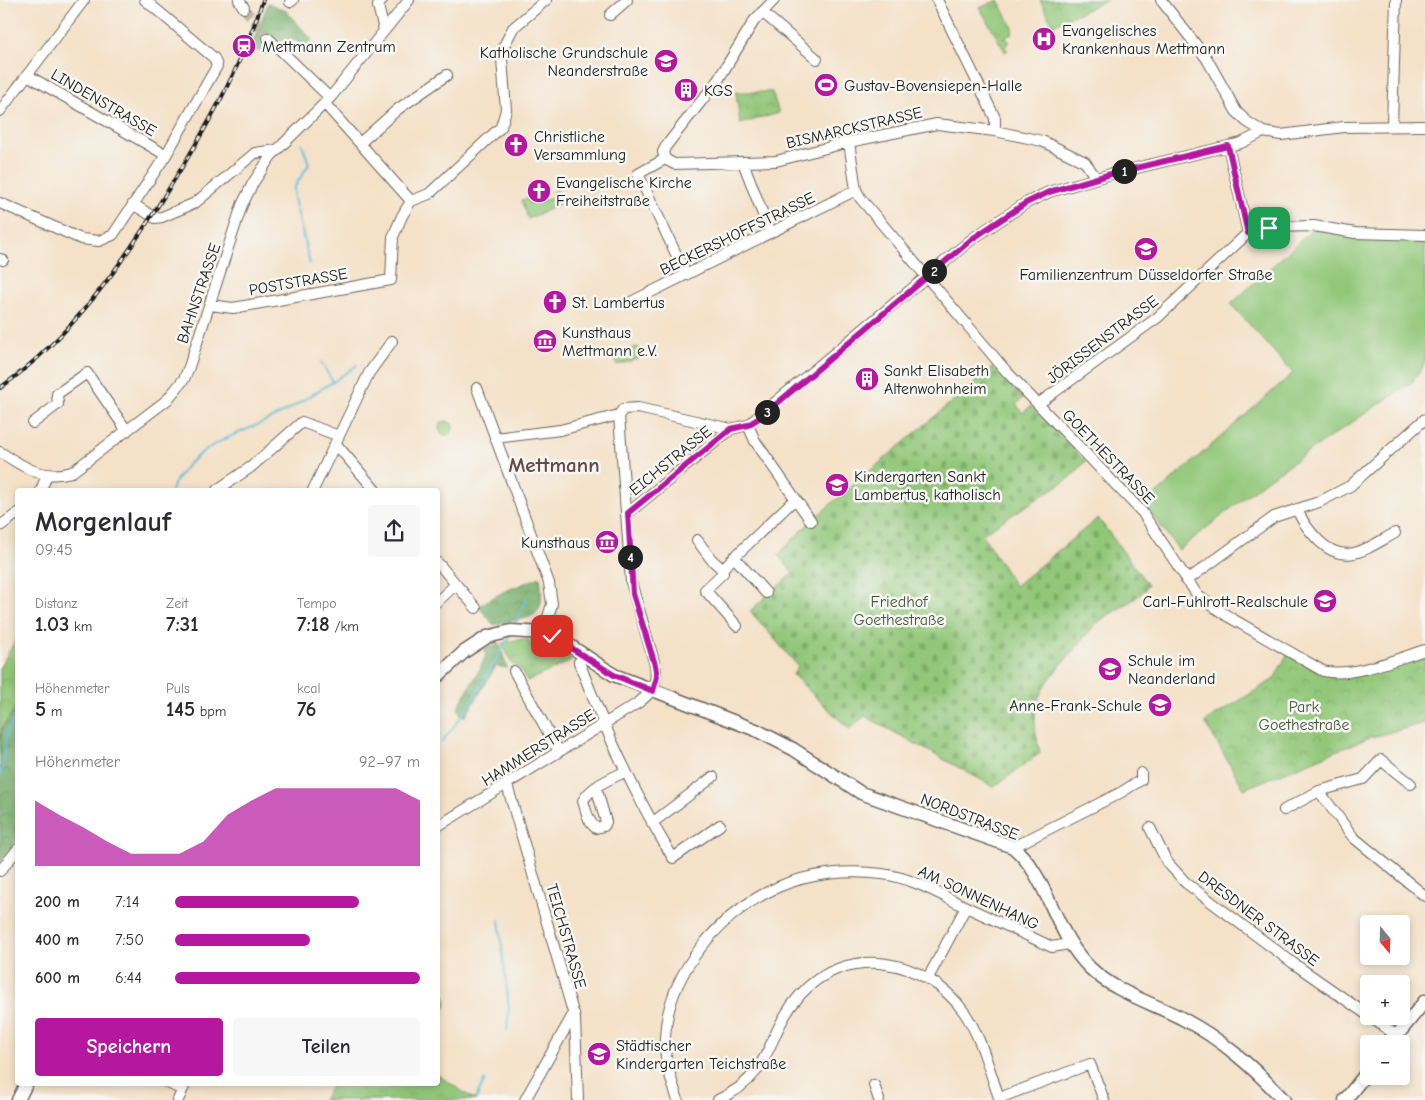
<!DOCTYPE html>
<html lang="de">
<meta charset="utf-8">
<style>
body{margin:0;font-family:"Comic Neue",sans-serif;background:#f7f7f7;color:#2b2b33;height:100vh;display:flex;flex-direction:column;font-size:19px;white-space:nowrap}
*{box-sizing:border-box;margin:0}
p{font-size:16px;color:#7c7c81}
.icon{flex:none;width:28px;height:28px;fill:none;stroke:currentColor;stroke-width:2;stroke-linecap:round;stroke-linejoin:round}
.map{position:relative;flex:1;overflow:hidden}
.sheet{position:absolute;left:15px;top:488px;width:425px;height:598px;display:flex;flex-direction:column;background:#fff;border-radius:5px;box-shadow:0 2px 8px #0003}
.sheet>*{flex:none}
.needle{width:32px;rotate:161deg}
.tools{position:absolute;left:1360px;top:915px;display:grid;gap:10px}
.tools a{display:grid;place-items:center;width:50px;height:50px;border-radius:5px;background:#fff;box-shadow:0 2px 8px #0003;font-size:25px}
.pin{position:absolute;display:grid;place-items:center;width:42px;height:42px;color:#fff;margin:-21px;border-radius:10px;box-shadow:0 2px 8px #0006}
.km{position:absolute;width:25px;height:25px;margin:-12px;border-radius:50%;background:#222;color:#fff;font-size:14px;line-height:25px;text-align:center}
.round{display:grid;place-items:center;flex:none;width:52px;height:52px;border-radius:5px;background:#f7f7f7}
.head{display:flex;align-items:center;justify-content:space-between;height:85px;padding:0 20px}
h1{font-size:28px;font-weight:800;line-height:38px}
.stats{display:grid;grid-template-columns:repeat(3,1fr);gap:8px;height:85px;padding:5px 20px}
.stats div{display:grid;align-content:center}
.stats b{font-size:21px;font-weight:800}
.stats small{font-size:14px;font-weight:400}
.stats p{font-size:14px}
.chart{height:140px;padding:10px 20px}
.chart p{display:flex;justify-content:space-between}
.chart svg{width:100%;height:90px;margin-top:5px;fill:#b5179e;opacity:.7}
.primary-button{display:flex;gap:10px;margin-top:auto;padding:10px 20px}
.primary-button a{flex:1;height:58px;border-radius:5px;background:#b5179e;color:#fff;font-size:20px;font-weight:800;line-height:58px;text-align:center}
.primary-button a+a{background:#f7f7f7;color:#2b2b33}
ul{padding:0 20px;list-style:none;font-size:16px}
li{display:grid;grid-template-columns:80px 60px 1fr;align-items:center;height:38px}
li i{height:12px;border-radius:6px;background:#b5179e}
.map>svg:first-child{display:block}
</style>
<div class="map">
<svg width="1425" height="1100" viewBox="0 0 1425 1100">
<defs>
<pattern id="grass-tufts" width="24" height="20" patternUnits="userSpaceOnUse" patternTransform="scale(1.25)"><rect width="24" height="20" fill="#92c779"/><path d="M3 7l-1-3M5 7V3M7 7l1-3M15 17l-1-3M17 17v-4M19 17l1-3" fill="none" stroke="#7daa68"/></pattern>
<pattern id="forest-crowns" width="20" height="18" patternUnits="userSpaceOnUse" patternTransform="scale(1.25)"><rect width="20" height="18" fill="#75ac69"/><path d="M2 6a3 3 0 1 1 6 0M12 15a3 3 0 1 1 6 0" fill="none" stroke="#5f8b56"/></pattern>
<pattern id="cemetery-stones" width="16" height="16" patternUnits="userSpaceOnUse" patternTransform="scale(1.25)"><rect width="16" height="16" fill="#92c779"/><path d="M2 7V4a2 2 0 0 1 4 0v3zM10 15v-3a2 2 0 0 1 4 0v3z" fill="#7daa68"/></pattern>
<pattern id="park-crowns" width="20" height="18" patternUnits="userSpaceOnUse" patternTransform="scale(1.25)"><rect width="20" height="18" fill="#92c779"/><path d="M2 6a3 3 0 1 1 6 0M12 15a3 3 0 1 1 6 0" fill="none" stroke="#7daa68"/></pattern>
</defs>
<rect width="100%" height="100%" fill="#f6f6f2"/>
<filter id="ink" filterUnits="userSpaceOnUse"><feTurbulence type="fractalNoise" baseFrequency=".02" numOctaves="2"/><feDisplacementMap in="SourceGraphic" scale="10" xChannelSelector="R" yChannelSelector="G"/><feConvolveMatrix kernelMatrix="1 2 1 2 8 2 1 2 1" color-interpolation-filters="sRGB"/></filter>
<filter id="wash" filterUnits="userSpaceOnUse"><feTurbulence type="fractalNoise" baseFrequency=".0096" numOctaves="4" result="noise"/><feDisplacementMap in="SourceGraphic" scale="20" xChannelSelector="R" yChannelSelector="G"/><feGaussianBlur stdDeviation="1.12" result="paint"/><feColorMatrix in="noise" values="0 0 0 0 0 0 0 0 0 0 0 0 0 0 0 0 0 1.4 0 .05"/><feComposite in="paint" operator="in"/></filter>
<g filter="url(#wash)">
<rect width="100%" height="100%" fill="#f4e1c8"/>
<path fill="url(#grass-tufts)" stroke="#57724a" d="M998,0L1013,28L1012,34L1005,37L1009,41L1005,47L1008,50L1005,52L980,8Z
M638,347L641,358L617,365L612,354Z
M522,639L547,644L569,656L571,661L527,681L518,665H513L502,643Z
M438,983C450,1000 447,1004 438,1022Z
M438,1075L475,1100H323L333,1083L438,1082Z"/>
<path fill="url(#forest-crowns)" stroke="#486442" d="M268,3L286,11L312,40L304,48L294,39L288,46L280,39L277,42L270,36L265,42L270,45L268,54L251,48Z
M540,577C547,627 529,614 494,625L478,606L503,592Z
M499,643L507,668L496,666L465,717L461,715L458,707L480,669L486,655L483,649Z
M17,706V839L0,863V740L2,728Z"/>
<path fill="url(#cemetery-stones)" stroke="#57724a" d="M993,367L1023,398L1016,404L1023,413L1031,406L1086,461L1070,478L982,534L1015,586L1098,518L1148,585C1138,601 1117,608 1102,619C1091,627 1082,641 1073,651C1040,689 1027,701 1040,753L994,787L865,716L849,729L793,675L798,666L750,611L793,573L778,555L811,521Z"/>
<path fill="url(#park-crowns)" stroke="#57724a" d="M1040,0H1107L1053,25Z
M736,92H772L779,113L740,124Z
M439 428a7 7 0 1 1 14 0a7 7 0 1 1-14 0Z
M17,638V706L2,728L0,740V667Z
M1288,653L1330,676L1425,656V723L1368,738L1244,789L1205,722L1274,679Z"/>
<path fill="#92c779" stroke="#57724a" d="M558,190L560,204L528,219L521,200L527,199L529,204L553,198L552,192Z
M1313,229L1421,239L1425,243V363L1412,382L1265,481L1179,550L1146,507V503L1293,373L1231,304Z"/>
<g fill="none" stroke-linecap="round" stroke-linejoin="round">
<path stroke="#59bbd8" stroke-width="2" d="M302,144L309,164L294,188V198L310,264
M333,382L357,365
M171,490C195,439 242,436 284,412C301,403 316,391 333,382L321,362
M514,626L526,599
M442,742L470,705L509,637
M0,777C7,752 0,735 18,715
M499,920L509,1010L507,1030
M475,1100L485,1080"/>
</g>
</g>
<g filter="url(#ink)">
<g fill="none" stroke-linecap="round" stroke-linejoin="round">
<path stroke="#c9baa6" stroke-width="10" stroke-dasharray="10 5" stroke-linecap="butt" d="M244,8L268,38"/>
<g stroke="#686158" stroke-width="12">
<path id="minor" d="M239,0L244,8
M382,0L378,6L384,30
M937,0L995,118V131
M1161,0L1207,59L1236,111L1246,121L1263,132L1281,135L1344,127L1425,126
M290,2L293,0
M762,12L817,59
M610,15L627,0
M268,38L330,98
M27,75L166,155
M325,104L411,201
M0,111L84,0
M1392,125L1396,0
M361,142L398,109L447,75
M849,142L856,190L861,199L1006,371L1142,512L1198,596L1229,617L1323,671C1352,678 1396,659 1425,650
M1228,146L1248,233
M665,159L674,164L776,161L849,142L937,124L995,131L1042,141L1085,162L1096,178
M665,159L663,152L666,146L718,80L754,21L774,0
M665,159L638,174L686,275
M743,162L770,233
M411,201L429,194L501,127L506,110L502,59L504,46L513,28L546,0
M0,203L81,239L99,241L113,235L166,155L217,66L214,58L145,0
M133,204L155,218L162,217L195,203L255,153L277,150
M1248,233L1275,227L1314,226L1355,233L1425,235
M0,259L3,260
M631,302L856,190
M210,305L233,308L391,280L393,237L402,216L411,201
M477,388L549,583L552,604L543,633
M1038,404L1157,318L1248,233
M619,415L623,409L638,408L731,429L748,425L972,239L1026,203L1049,192L1111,174L1241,143L1263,132
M33,423L58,404L57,394L87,373L127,431
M748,425L755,441L811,521
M495,438L560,430L619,415
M336,444L375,490
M0,452C26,468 40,480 72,472L167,400L184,379L189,367L242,205L253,183L271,156L330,98L409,0
M41,490L47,475
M217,490L251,467L302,422L339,436
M313,490L369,373L392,341
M1297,509C1302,522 1309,531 1319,541C1346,567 1367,548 1395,533
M628,513L731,429
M0,526L18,513
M697,540L711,559L722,569L795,499
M734,557L766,593
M438,563L476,608
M722,569L723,573L705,590L737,626
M1186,581L1274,517L1319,502L1350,486L1425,419
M438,601L456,584
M579,662C605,730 635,796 673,858L720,825
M514,671L559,752
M507,785L575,1019L578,1100
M596,787L606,822L604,826L596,828C588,823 586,810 583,801C592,785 611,779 626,771
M1319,791L1363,779L1381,760L1411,784
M1284,810L1319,791L1353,837L1425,896
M652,823L713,777
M438,826L638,703C653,692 658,683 655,665L631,582L619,415
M1150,828L1167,862L1186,883L1293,963L1369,1016
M1013,847L1120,793L1141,780V773
M0,871L18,849
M928,978L966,907
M1369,1016L1397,1036
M166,1082L182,1090
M874,1085L879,1100
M999,1098L1090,1064L1104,1100
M178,1100L186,1082
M525,1100L574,1013
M678,1100C671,1080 664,1059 665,1037C668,972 720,913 778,887C810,873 848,870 882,874C913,878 939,894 966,907C995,920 1024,934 1052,947L1069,944
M718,1100C776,1073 764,1035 800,995C846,943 926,958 964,1012C982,1038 989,1071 1000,1100"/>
</g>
<g stroke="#686158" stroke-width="15">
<path id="major" d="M438,676L464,652L487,637L511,631L543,633L569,645L614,675L756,730L793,749L861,793L1013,847C1049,877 1053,932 1090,968C1116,993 1153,1003 1183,1019C1223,1040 1254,1068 1284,1100
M1390,1044L1425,1001
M18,1100L27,1082
M1345,1100L1369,1070"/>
</g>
<use href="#minor" stroke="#fff" stroke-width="10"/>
<use href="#major" stroke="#fff" stroke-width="12"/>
<g stroke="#1c1c1c" stroke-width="4">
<path id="rail" d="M0,388C73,336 122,264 168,190C206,129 241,68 263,0"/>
</g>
<use href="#rail" stroke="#f6f6f2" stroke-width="2" stroke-dasharray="5.5" stroke-linecap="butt"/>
</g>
</g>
<g fill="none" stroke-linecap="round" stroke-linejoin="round" filter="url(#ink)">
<g stroke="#fff" stroke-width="10">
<path id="route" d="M552,636L614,675L653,691L657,677L655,665L633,594L628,513L731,429L748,425L761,417L972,239L1026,203L1049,192L1111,174L1228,146L1248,233L1269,228"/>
</g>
<use href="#route" stroke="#b5179e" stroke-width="6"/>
</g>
<defs>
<g id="hospital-disc" transform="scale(1.25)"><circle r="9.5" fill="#b5179e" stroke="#f6f6f2"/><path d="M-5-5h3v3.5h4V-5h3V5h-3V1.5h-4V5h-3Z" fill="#fff"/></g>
<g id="station-disc" transform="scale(1.25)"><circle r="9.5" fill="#b5179e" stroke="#f6f6f2"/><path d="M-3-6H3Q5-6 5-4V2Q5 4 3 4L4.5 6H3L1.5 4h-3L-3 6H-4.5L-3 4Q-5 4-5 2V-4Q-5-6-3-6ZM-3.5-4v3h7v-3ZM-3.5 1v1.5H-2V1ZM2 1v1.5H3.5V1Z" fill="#fff"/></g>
<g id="school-disc" transform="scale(1.25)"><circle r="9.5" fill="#b5179e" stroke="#f6f6f2"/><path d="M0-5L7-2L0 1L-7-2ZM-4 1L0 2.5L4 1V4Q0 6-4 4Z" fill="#fff"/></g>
<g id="stadium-disc" transform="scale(1.25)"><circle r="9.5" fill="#b5179e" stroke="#f6f6f2"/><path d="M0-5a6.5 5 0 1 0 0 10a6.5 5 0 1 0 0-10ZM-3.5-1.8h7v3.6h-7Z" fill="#fff"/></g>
<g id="building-disc" transform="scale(1.25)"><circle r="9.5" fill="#b5179e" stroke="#f6f6f2"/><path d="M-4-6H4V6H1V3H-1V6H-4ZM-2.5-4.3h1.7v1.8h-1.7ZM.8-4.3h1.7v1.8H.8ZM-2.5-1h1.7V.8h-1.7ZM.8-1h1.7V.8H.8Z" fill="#fff"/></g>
<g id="church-disc" transform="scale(1.25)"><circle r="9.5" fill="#b5179e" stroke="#f6f6f2"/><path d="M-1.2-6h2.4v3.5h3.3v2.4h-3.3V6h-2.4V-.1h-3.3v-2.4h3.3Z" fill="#fff"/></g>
<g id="museum-disc" transform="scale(1.25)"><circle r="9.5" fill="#b5179e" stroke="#f6f6f2"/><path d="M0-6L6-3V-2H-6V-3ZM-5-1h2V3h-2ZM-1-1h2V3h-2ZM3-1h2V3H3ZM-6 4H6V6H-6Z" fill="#fff"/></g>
</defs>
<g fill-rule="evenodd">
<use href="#hospital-disc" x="1044" y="39"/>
<use href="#station-disc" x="244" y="46"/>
<use href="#school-disc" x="666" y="61"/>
<use href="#stadium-disc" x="826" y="85"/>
<use href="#building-disc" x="686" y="90"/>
<use href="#church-disc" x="516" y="145"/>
<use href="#church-disc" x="539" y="191"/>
<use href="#school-disc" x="1146" y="249"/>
<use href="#church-disc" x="555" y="302"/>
<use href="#museum-disc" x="545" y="341"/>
<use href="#building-disc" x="867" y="379"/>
<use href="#school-disc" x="837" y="485"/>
<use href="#museum-disc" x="607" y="542"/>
<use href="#school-disc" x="1325" y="601"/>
<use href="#school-disc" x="1110" y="669"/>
<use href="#school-disc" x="1160" y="705"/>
<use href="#school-disc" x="599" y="1054"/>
</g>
<g text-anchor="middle" stroke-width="5" stroke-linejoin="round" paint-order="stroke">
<g font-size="16" fill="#1c1c1c" stroke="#f6f6f2" text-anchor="start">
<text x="1062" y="36">Evangelisches<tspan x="1062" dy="18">Krankenhaus Mettmann</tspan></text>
<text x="262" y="52">Mettmann Zentrum</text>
<text x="648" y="58" text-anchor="end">Katholische Grundschule<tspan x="648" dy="18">Neanderstraße</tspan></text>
<text x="844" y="91">Gustav-Bovensiepen-Halle</text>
<text x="704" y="96">KGS</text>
<text x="534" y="142">Christliche<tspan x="534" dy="18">Versammlung</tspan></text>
<text x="556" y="188">Evangelische Kirche<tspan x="556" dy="18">Freiheitstraße</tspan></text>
<text x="1146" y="280" text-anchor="middle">Familienzentrum Düsseldorfer Straße</text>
<text x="572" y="308">St. Lambertus</text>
<text x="562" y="338">Kunsthaus<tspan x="562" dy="18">Mettmann e.V.</tspan></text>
<text x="884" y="376">Sankt Elisabeth<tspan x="884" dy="18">Altenwohnheim</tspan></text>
<text x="854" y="482">Kindergarten Sankt<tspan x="854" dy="18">Lambertus, katholisch</tspan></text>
<text x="590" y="548" text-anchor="end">Kunsthaus</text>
<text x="1308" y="607" text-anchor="end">Carl-Fuhlrott-Realschule</text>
<text x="1128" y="666">Schule im<tspan x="1128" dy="18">Neanderland</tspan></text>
<text x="1142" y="711" text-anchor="end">Anne-Frank-Schule</text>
<text x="616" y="1051">Städtischer<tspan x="616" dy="18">Kindergarten Teichstraße</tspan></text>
</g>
<g font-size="16" fill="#1c1c1c" stroke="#f6f6f2">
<text transform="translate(104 102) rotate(30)" y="6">LINDENSTRASSE</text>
<text transform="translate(854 127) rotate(-13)" y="6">BISMARCKSTRASSE</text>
<text transform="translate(737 233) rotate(-26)" y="6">BECKERSHOFFSTRASSE</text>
<text transform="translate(298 281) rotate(-10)" y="6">POSTSTRASSE</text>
<text transform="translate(198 293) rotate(-71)" y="6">BAHNSTRASSE</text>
<text transform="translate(1102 339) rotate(-37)" y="6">JÖRISSENSTRASSE</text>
<text transform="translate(1109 456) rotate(46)" y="6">GOETHESTRASSE</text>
<text transform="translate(670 460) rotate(-39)" y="6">EICHSTRASSE</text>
<text transform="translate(538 747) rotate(-32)" y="6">HAMMERSTRASSE</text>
<text transform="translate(970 816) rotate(21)" y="6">NORDSTRASSE</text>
<text transform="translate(979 897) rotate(25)" y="6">AM SONNENHANG</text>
<text transform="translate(1259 918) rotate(37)" y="6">DRESDNER STRASSE</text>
<text transform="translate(567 936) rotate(74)" y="6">TEICHSTRASSE</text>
</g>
<g font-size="16" fill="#45583d" stroke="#f6f6f2">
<text x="899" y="607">Friedhof<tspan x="899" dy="18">Goethestraße</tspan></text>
<text x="1304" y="712">Park<tspan x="1304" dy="18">Goethestraße</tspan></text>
</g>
<g font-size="21" font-weight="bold" fill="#674844" stroke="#f6f6f2">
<text x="554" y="472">Mettmann</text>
</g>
</g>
</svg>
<div class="tools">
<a><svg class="needle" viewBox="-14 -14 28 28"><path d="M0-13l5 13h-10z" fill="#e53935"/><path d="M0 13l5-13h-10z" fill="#7c7c81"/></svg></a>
<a>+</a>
<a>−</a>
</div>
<div class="pin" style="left:1269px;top:228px;background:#1e9e55"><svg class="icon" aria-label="arrive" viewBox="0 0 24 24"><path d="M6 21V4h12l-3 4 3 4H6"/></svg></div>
<div class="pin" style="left:552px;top:636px;background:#d93025"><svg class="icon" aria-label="check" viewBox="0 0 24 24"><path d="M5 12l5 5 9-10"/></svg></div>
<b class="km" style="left:1124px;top:171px">1</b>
<b class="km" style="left:934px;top:271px">2</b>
<b class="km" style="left:767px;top:412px">3</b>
<b class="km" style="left:630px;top:557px">4</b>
<section class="sheet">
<div class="head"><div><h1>Morgenlauf</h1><p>09:45</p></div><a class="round"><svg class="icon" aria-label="share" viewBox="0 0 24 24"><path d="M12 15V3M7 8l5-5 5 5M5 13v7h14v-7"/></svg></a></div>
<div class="stats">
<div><p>Distanz</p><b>1.03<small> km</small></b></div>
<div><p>Zeit</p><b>7:31</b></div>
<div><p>Tempo</p><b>7:18<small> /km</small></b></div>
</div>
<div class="stats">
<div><p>Höhenmeter</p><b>5<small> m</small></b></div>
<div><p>Puls</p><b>145<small> bpm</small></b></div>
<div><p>kcal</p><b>76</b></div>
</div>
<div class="chart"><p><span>Höhenmeter</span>92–97 m</p>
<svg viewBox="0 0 160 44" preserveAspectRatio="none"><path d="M0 44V12L10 19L20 25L30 32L40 38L50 38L60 38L70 32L80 19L90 12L100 6L110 6L120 6L130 6L140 6L150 6L160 12V44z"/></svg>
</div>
<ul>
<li><b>200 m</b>7:14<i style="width:75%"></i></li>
<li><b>400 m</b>7:50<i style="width:55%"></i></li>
<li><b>600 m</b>6:44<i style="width:100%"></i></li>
</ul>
<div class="primary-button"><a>Speichern</a><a>Teilen</a></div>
</section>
</div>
